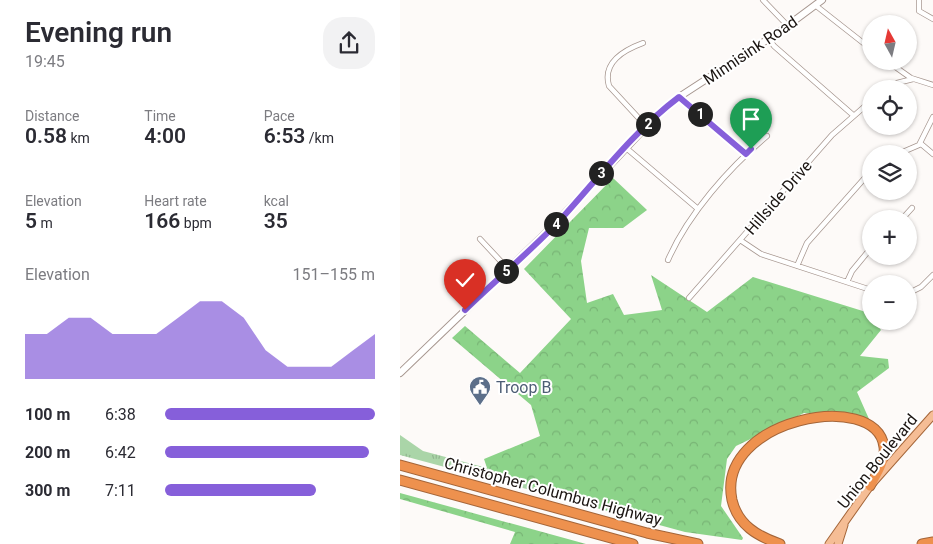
<!DOCTYPE html>
<meta charset="utf-8">
<style>
body{margin:0;font-family:Roboto,sans-serif;background:#f2f2f3;color:#2b2b33;height:100vh;display:flex;flex-direction:column;font-size:19px;white-space:nowrap}
*{box-sizing:border-box;margin:0}
p{font-size:16px;color:#7c7c81}
.icon{flex:none;width:28px;height:28px;fill:none;stroke:currentColor;stroke-width:2;stroke-linecap:round;stroke-linejoin:round}
.map{position:relative;flex:1;overflow:hidden}
.side{display:flex;flex-direction:column;background:#fff;width:400px}
.side>*{flex:none}
.needle{width:32px;rotate:352deg}
.fabs{position:absolute;left:462px;top:15px;display:grid;gap:10px}
.fabs a{display:grid;place-items:center;width:55px;height:55px;border-radius:50%;background:#fff;box-shadow:0 1px 4px #0004;font-size:25px}
.pin{position:absolute;display:grid;place-items:center;width:42px;height:42px;color:#fff;margin:-51px -21px;border-radius:50% 50% 50% 0;rotate:-45deg;box-shadow:0 0 5px #0007}
.pin .icon{rotate:45deg}
.km{position:absolute;width:25px;height:25px;margin:-12px;border-radius:50%;background:#222;color:#fff;font-size:14px;line-height:25px;text-align:center}
.round{display:grid;place-items:center;flex:none;width:52px;height:52px;border-radius:20px;background:#f2f2f3}
.head{display:flex;align-items:center;justify-content:space-between;height:85px;padding:0 25px}
h1{font-size:28px;font-weight:600;line-height:38px}
.figures{display:grid;grid-template-columns:repeat(3,1fr);gap:8px;height:85px;padding:5px 25px}
.figures div{display:grid;align-content:center}
.figures b{font-size:21px;font-weight:600}
.figures small{font-size:14px;font-weight:400}
.figures p{font-size:14px}
.chart{height:140px;padding:10px 25px}
.chart p{display:flex;justify-content:space-between}
.chart svg{width:100%;height:90px;margin-top:5px;fill:#865fda;opacity:.7}
ul{padding:0 25px;list-style:none;font-size:16px}
li{display:grid;grid-template-columns:80px 60px 1fr;align-items:center;height:38px}
li i{height:12px;border-radius:6px;background:#865fda}
main{display:flex;flex:1;min-height:0}
.map>svg:first-child{display:block}
</style>
<main>
<section class="side">
<div class="head"><div><h1>Evening run</h1><p>19:45</p></div><a class="round"><svg class="icon" aria-label="share" viewBox="0 0 24 24"><path d="M12 15V3M7 8l5-5 5 5M5 13v7h14v-7"/></svg></a></div>
<div class="figures">
<div><p>Distance</p><b>0.58<small> km</small></b></div>
<div><p>Time</p><b>4:00</b></div>
<div><p>Pace</p><b>6:53<small> /km</small></b></div>
</div>
<div class="figures">
<div><p>Elevation</p><b>5<small> m</small></b></div>
<div><p>Heart rate</p><b>166<small> bpm</small></b></div>
<div><p>kcal</p><b>35</b></div>
</div>
<div class="chart"><p><span>Elevation</span>151–155 m</p>
<svg viewBox="0 0 160 44" preserveAspectRatio="none"><path d="M0 44V22L10 22L20 14L30 14L40 22L50 22L60 22L70 14L80 6L90 6L100 14L110 30L120 38L130 38L140 38L150 30L160 22V44z"/></svg>
</div>
<ul>
<li><b>100 m</b>6:38<i style="width:100%"></i></li>
<li><b>200 m</b>6:42<i style="width:97%"></i></li>
<li><b>300 m</b>7:11<i style="width:72%"></i></li>
</ul>
</section>
<div class="map">
<svg width="533" height="544" viewBox="0 0 533 544">
<defs>
<pattern id="grass-tufts" width="24" height="20" patternUnits="userSpaceOnUse" patternTransform="scale(1.25)"><rect width="24" height="20" fill="#aad5a8"/><path d="M3 7l-1-3M5 7V3M7 7l1-3M15 17l-1-3M17 17v-4M19 17l1-3" fill="none" stroke="#92b690"/></pattern>
<pattern id="forest-crowns" width="20" height="18" patternUnits="userSpaceOnUse" patternTransform="scale(1.25)"><rect width="20" height="18" fill="#8cd389"/><path d="M2 6a3 3 0 1 1 6 0M12 15a3 3 0 1 1 6 0" fill="none" stroke="#78b475"/></pattern>
</defs>
<rect width="100%" height="100%" fill="#fdfaf8"/>
<path fill="url(#grass-tufts)" d="M0,435L23,451L87,468L149,493V495L0,455Z"/>
<path fill="url(#forest-crowns)" d="M213,178L247,210L223,228H189L181,261L187,303L213,294L224,315L262,310L251,275L307,312L353,277L466,312L471,321H474L481,330L460,356L488,359L489,368L457,392L469,419L404,413L336,446L327,459L321,506L343,538L342,540L285,532L149,495V493L87,468L84,459L140,436L131,405L52,338L65,326L120,373L171,319L124,269Z
M0,493L186,544H110L115,532L0,499Z"/>
<g fill="none" stroke-linecap="round" stroke-linejoin="round">
<g stroke="#a79790" stroke-width="6">
<path id="street" d="M363,0L388,26
M519,0V11L533,19
M415,5L471,49
M369,39L374,46L453,115
M243,43C224,50 202,62 209,86L246,126
M487,61L511,78L533,85
M487,89L497,83L513,79
M279,97L346,154
M520,143L533,154
M225,147L298,209
M498,154L519,145L533,117
M502,219L512,208
M80,239L108,269
M340,240L361,254L471,290
M268,260C288,214 329,168 367,136
M397,266L407,243L471,171
M447,282L452,271L471,248
M509,293L521,287L533,275
M289,298L432,135L471,101"/>
</g>
<g stroke="#a79790" stroke-width="8">
<path id="secondary" d="M0,373L152,227L257,115L279,97L379,32L422,0"/>
</g>
<g stroke="#a46539" stroke-width="9">
<path id="primary" d="M429,544L470,486L533,415
M438,544L444,525"/>
</g>
<g stroke="#a46539" stroke-width="11">
<path id="highway" d="M0,465L247,533L298,544
M0,480L233,544
M380,544C357,536 338,525 332,500C315,419 477,388 484,447C486,460 476,475 470,486
M522,544L533,542"/>
</g>
<use href="#street" stroke="#fff" stroke-width="4.5"/>
<use href="#secondary" stroke="#fff" stroke-width="6"/>
<use href="#primary" stroke="#f5bd95" stroke-width="7"/>
<use href="#highway" stroke="#ee914e" stroke-width="9"/>
</g>
<g fill="none" stroke-linecap="round" stroke-linejoin="round">
<g stroke="#fff" stroke-width="10">
<path id="route" d="M65,310C97,279 132,250 162,218C200,176 234,131 279,97L346,154L351,149"/>
</g>
<use href="#route" stroke="#865fda" stroke-width="6"/>
</g>
<defs>
<g id="civic-pin" transform="scale(1.125)"><path d="M0 17L-7.5 6A9.5 9.5 0 1 1 7.5 6Z" fill="#5c6f8a" stroke="#fff"/><path d="M-.6-6.5H3V-4.5H.6V-3L4-1V1h2V6H-6V1h2V-1L-.6-3ZM-1.2 2.5V6h2.4V2.5Z" fill="#fff"/></g>
</defs>
<g fill-rule="evenodd">
<use href="#civic-pin" x="80" y="387"/>
</g>
<g text-anchor="middle" stroke-width="4" stroke-linejoin="round" paint-order="stroke">
<g font-size="16" fill="#1a1411" stroke="#fff">
<text transform="translate(350 50) rotate(-34)" y="6">Minnisink Road</text>
<text transform="translate(378 197) rotate(-49)" y="6">Hillside Drive</text>
<text transform="translate(477 461) rotate(-51)" y="6">Union Boulevard</text>
<text transform="translate(153 491) rotate(15)" y="6">Christopher Columbus Highway</text>
</g>
<g font-size="16" fill="#4e5e75" stroke="#fff" text-anchor="start">
<text x="96" y="393">Troop B</text>
</g>
</g>
</svg>
<div class="fabs">
<a><svg class="needle" viewBox="-14 -14 28 28"><path d="M0-13l5 13h-10z" fill="#e53935"/><path d="M0 13l5-13h-10z" fill="#7c7c81"/></svg></a>
<a><svg class="icon" aria-label="locate" viewBox="0 0 24 24"><circle cx="12" cy="12" r="6"/><path d="M12 2v4M12 18v4M2 12h4M18 12h4"/></svg></a>
<a><svg class="icon" aria-label="layers" viewBox="0 0 24 24"><path d="M12 4l9 5-9 5-9-5zM3 14l9 5 9-5"/></svg></a>
<a>+</a>
<a>−</a>
</div>
<div class="pin" style="left:351px;top:149px;background:#1e9e55"><svg class="icon" aria-label="arrive" viewBox="0 0 24 24"><path d="M6 21V4h12l-3 4 3 4H6"/></svg></div>
<div class="pin" style="left:65px;top:310px;background:#d93025"><svg class="icon" aria-label="check" viewBox="0 0 24 24"><path d="M5 12l5 5 9-10"/></svg></div>
<b class="km" style="left:300px;top:114px">1</b>
<b class="km" style="left:248px;top:124px">2</b>
<b class="km" style="left:201px;top:173px">3</b>
<b class="km" style="left:156px;top:224px">4</b>
<b class="km" style="left:106px;top:271px">5</b>
</div>
</main>
